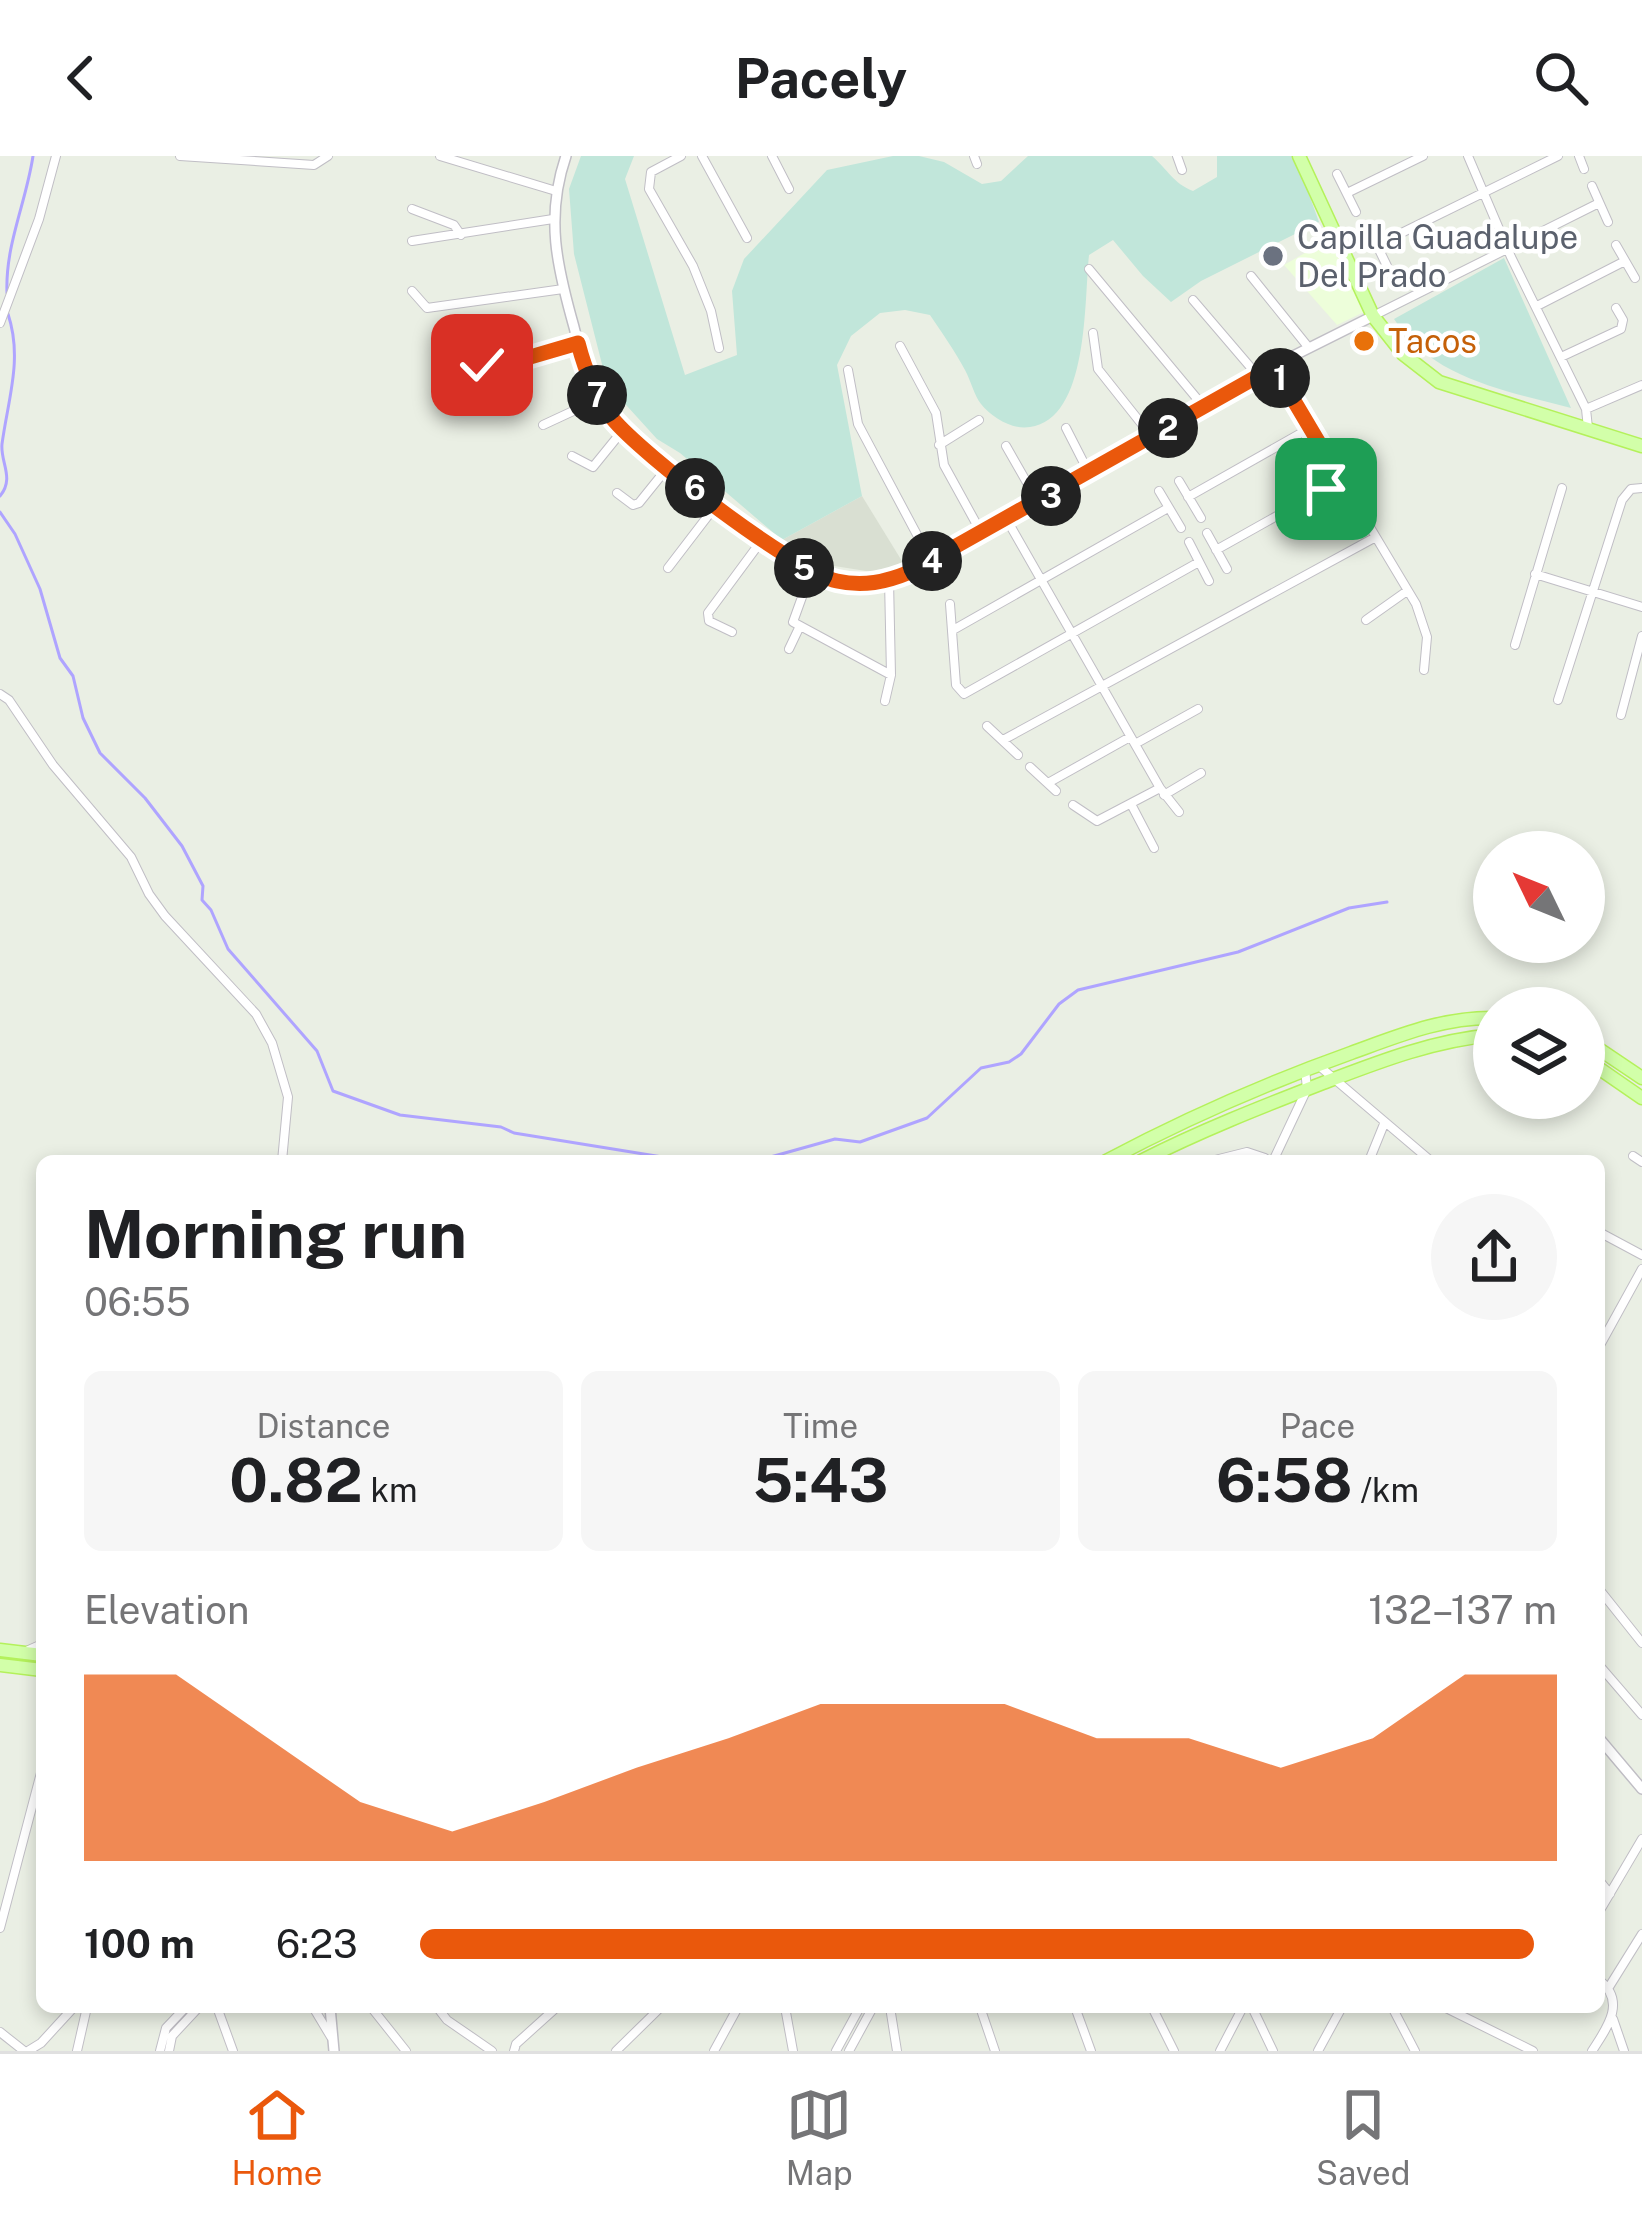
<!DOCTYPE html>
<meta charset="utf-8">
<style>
body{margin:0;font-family:"Public Sans",sans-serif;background:#f6f6f6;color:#202124;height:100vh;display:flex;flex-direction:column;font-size:45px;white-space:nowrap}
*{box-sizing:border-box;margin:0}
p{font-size:39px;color:#757577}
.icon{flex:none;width:66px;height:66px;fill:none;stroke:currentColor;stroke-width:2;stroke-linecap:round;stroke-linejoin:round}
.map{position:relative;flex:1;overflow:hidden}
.drawer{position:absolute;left:36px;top:999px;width:1569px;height:858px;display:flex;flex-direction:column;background:#fff;border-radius:18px;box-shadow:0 6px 18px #0003}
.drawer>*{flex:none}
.needle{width:78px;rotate:313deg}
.buttons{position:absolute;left:1473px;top:675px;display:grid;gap:24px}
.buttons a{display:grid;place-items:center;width:132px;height:132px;border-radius:50%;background:#fff;box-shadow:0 6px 18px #0003;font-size:60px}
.pin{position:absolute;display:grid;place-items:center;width:102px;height:102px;color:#fff;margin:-51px;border-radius:24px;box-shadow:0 6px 18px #0006}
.km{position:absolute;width:60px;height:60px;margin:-30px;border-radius:50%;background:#222;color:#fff;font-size:33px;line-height:60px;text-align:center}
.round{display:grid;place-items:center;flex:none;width:126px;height:126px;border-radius:63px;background:#f6f6f6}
.summary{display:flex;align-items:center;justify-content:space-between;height:204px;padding:0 48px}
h1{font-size:66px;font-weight:700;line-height:90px}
.metrics{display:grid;grid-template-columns:repeat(3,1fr);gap:18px;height:204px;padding:12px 48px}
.metrics div{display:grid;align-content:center;border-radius:18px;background:#f6f6f6;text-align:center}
.metrics b{font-size:60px;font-weight:700}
.metrics small{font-size:33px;font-weight:400}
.metrics p{font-size:33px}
.chart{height:336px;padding:24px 48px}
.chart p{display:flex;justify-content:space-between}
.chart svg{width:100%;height:216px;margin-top:12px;fill:#ea580c;opacity:.7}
ul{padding:0 48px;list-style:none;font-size:39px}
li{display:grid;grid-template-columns:192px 144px 1fr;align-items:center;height:90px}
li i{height:30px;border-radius:15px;background:#ea580c}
header{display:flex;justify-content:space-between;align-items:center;height:156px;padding:0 48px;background:#fff;font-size:54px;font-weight:700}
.tab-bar{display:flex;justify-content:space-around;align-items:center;height:168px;border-top:3px solid #e0e0e0;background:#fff;font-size:33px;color:#757577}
.tab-bar a{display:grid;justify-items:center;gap:6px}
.tab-bar .active{color:#ea580c}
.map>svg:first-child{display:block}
</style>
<header><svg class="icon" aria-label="back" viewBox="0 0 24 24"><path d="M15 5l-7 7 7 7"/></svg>Pacely<svg class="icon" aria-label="search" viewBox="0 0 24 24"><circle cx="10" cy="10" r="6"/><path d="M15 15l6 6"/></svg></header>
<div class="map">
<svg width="1642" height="1895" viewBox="0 0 1642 1895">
<rect width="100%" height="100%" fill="#eaefe4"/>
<path fill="#edfeda" d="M1331,82L1366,155L1337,169L1284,109Z"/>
<path fill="#d9dfd2" d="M862,340L905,410L885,418L828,409L782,384Z"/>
<path fill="#c1e6da" d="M581,0H634L625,23L685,219L737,199L732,135L744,103L827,14L893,0H919L944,6L982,28L1001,25L1028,0H1152C1168,14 1173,27 1193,35L1217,21V0H1295L1319,66L1201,125L1171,146L1143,120L1113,84L1089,99C1084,146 1089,263 1030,271C1013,274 992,262 981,248C974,239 971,225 965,214C955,195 942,177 930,159L905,154L880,157L851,180L837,209L862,340L782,384L680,297L657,283L607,228L574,98L569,33Z
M1504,102L1571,252C1507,235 1432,223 1394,163Z"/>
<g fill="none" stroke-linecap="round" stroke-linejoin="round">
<path stroke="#afa4ff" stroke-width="3" d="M7,137C5,89 26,47 33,0
M0,340C15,322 0,306 2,288C8,243 23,203 8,158
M0,356L15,378L40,433L60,502L73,520L83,562L100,597L145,642L182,690L203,730L202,744L211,754L228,793L317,895L333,935L400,959L501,971L514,977L687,1005
M690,1005H694
M756,1005L835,983L860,986L927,962L981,912L1009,906L1021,898L1059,848L1078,834L1238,796L1349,752L1387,746"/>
<g stroke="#c0bec5" stroke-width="10">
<path id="minor" d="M180,0L314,9L328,0
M440,0L556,35
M681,0L651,16L649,33L693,110L711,155L719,192
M702,0L747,82
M772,0L789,33
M974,0L977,8
M1177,0L1182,14
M1468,0L1511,101L1586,253L1588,272
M1579,0L1584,13
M1337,18L1356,56
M1592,30L1608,66
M1347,37L1423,0
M412,53L454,69L461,79
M1368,71L1387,110
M412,85L553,63
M1377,89L1558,0
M1616,89L1635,122
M1089,113L1204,251
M1251,120L1309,192
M412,135L427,152L563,133
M1193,144L1258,220
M1537,150L1625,105
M1373,160L1599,47
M0,167L39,63L56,0
M1093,177L1098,213L1152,281
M900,190L936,257L944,309L982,378
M477,191L482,209L489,213L578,187
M1561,201L1621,173L1623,164L1616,152
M1274,211L1416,448L1427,481L1424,514
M848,214L858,268L931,405
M1586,253L1642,229
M543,269L599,243
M1066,272L1089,317
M939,289L979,264
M1006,290L1038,346
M572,300L593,311L623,274
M1179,325L1201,362
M1159,335L1181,372
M617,337L633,349L639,347L668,311
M1188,341L1310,272
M1007,364L1160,632L1179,656
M1207,377L1227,413
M1189,386L1209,425
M1216,394L1341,324
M668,412L717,348
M811,416L793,466L891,519
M1535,418L1642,451
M950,448L956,529L964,538L1199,406
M1366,464L1407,435
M953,474L1168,352
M732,476L709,465L708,457L762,384
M1515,489L1562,332
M789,493L799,472
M0,538L9,544L53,609L131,701L149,738L165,760L256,858L272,887L288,941L282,1005
M1558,544L1622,344L1631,333L1642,332
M885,545L891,519L889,424
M1621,559L1642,480
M987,570L1018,599
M1003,584L1374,382
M1135,588L1198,553
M1030,611L1056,635
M1048,627L1130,581
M1164,639L1201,617
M1131,648L1154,692
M1073,649L1097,665L1160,632
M1318,909L1431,1005
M1633,1000L1642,1006
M1211,1005L1247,996L1265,1002
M1273,1005L1307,933L1305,913
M1369,1005L1384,968
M1599,1076L1642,1099
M1599,1191L1642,1113
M1599,1433L1642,1487
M22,1497L42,1488
M1599,1509L1642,1559
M1599,1724L1610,1738
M1599,1756L1642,1683
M0,1772L42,1613
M1609,1831L1642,1778
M217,1851L233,1895
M313,1851L331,1881
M371,1851L406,1895
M437,1851L447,1864L492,1895
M785,1851L793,1895
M890,1851L897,1895
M980,1851L995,1895
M1075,1851L1091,1895
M1152,1851L1174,1895
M1252,1851L1273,1895
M1392,1851L1415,1895
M1444,1851L1533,1895
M1613,1863L1624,1895
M0,1876L24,1895
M28,1895L41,1887L74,1851
M77,1895L87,1851
M160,1895L166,1872L186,1851
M169,1895L172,1880L199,1851
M514,1895L516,1888L557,1851
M616,1895L661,1851
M714,1895L738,1851
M836,1895L860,1851
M849,1895L873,1851
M1220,1895L1243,1851
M1318,1895L1342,1851
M1592,1895C1607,1872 1627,1845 1599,1824"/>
</g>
<g stroke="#c0bec5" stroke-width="12">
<path id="tertiary" d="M566,0C545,61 557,111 574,171C580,195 586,220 598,241C622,283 783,409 829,423C857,431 883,427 910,416L1293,200L1373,160
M1599,1582L1642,1633
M330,1851L334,1895"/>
</g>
<g stroke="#b4f15b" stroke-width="15">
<path id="primary" d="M1299,0L1373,160L1403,198L1439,226L1642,290
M1584,883L1642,922
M1584,902L1642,942
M1106,1005C1185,963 1267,927 1351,897C1398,880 1443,861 1494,862
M1141,1005C1200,975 1261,951 1323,927C1378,906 1434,884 1494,879
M0,1494L42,1499
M0,1509L42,1514"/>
</g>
<use href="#minor" stroke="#fff" stroke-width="8"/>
<use href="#tertiary" stroke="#fff" stroke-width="9"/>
<use href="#primary" stroke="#d2ffa9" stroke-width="12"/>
</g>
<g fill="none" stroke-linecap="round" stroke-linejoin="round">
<g stroke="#fff" stroke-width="24">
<path id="route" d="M482,209L489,213L578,187C585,214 595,240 612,262C642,299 794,415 837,425C863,431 886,426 910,416L1274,211L1341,324L1326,333"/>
</g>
<use href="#route" stroke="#ea580c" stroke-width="15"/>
</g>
<circle fill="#6b7280" stroke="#fff" stroke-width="4.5" cx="1273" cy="100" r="12"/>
<circle fill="#e8710a" stroke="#fff" stroke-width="4.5" cx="1364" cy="185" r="12"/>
<g text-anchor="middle" stroke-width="9" stroke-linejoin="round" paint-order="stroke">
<g font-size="33" fill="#5b616d" stroke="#fff" text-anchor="start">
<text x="1297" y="93">Capilla Guadalupe<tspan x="1297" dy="38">Del Prado</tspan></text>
</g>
<g font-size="33" fill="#c56008" stroke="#fff" text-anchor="start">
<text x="1388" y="197">Tacos</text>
</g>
</g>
</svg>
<div class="buttons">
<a><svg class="needle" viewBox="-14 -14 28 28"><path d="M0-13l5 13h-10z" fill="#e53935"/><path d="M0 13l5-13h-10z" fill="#757577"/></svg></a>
<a><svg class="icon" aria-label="layers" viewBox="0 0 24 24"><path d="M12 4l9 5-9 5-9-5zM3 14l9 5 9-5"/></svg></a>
</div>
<div class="pin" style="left:1326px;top:333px;background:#1e9e55"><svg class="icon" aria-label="arrive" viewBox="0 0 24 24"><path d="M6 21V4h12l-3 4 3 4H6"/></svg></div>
<div class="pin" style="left:482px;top:209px;background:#d93025"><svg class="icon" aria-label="check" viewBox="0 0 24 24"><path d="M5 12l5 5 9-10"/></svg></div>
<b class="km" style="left:1280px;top:222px">1</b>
<b class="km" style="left:1168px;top:272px">2</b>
<b class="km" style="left:1051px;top:340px">3</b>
<b class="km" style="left:932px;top:405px">4</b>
<b class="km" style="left:804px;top:412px">5</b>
<b class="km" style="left:695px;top:332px">6</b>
<b class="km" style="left:597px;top:239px">7</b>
<section class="drawer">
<div class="summary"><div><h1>Morning run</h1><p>06:55</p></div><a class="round"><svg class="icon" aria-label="share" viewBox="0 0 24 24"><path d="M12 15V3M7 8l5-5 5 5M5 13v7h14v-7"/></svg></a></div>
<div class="metrics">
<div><p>Distance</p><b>0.82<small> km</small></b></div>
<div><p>Time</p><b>5:43</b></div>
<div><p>Pace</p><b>6:58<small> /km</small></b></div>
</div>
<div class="chart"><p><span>Elevation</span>132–137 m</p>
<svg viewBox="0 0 160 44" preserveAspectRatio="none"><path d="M0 44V6L10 6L20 19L30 32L40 38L50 32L60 25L70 19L80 12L90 12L100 12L110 19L120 19L130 25L140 19L150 6L160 6V44z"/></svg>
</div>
<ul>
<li><b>100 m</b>6:23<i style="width:98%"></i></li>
</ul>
</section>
</div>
<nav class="tab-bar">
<a class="active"><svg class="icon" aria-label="home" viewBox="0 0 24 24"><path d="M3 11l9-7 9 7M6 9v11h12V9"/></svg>Home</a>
<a><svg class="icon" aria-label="map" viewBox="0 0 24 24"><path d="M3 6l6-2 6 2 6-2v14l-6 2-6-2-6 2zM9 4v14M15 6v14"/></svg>Map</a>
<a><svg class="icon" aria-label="saved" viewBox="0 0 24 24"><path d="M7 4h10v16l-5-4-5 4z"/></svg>Saved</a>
</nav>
